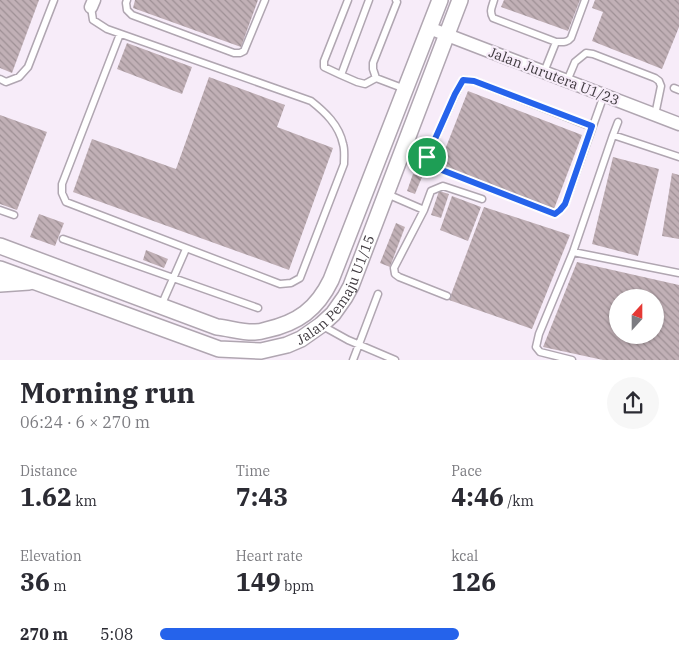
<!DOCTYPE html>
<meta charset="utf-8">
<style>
body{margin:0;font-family:"IBM Plex Serif",serif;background:#f7f7f7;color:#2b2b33;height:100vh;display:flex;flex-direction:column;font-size:19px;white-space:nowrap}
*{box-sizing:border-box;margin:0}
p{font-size:16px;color:#7c7c81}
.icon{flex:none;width:28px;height:28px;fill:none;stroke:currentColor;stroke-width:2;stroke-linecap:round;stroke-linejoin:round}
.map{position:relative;height:360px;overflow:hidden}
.sheet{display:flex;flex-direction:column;background:#fff;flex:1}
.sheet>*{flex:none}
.needle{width:32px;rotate:21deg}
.tools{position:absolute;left:609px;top:289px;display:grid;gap:10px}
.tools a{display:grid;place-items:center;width:55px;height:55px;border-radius:50%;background:#fff;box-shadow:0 1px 4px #0004;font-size:25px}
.pin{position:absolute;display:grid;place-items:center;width:42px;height:42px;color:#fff;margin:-21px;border:2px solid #fff;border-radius:50%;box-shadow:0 1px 5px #0007}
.round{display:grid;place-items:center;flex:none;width:52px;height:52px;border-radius:26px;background:#f7f7f7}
.headline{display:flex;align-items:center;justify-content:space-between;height:85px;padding:0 20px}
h1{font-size:28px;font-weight:700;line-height:38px}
.metrics{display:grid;grid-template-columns:repeat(3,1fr);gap:8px;height:85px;padding:5px 20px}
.metrics div{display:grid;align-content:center}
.metrics b{font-size:25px;font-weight:700}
.metrics small{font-size:14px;font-weight:400}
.metrics p{font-size:14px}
ul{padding:0 20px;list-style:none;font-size:16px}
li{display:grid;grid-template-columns:80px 60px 1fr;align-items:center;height:38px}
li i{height:12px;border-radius:6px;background:#2563eb}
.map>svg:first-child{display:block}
</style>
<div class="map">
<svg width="679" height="360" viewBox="0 0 679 360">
<defs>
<pattern id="building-back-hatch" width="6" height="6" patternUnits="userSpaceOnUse" patternTransform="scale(1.25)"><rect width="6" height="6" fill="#c1b0b6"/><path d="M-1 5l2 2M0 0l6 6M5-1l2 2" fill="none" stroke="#9e9095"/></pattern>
</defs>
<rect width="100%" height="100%" fill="#f7ecf9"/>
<path fill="url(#building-back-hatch)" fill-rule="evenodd" d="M0,0H39L12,73L0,68Z
M135,0H258L241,47L133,8Z
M504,0H580L568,31L501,7Z
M595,0H679V27L662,69L592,41L603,12L592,8Z
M127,43L192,67L182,94L117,69Z
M209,77L285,105L277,127L333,148L289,270L73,192L92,139L176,169Z
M468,91L582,135L554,209L439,165Z
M0,115L47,132L17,210L0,204Z
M613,157L659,169L638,256L592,244Z
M672,173L679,175V239L662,236Z
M413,174L422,177L415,194L407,191Z
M439,191L449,194L441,218L431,215Z
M452,196L481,207L468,241L440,230Z
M484,207L570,235L532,329L449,300Z
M39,214L64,223L55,246L30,237Z
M396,223L405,227L390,267L380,263Z
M146,250L168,259L164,268L143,260Z
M577,262L679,285V360H603L543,347ZM618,298H655V335H618Z"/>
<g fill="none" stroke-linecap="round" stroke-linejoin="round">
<g stroke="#b0a6b1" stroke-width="9">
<path id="service" d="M127,0L126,3L127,10L132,15L234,53H240L244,51L246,46L265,0
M369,0L341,75L357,82L365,84L376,78L405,89
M494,0C492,7 489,11 493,18L556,42C563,42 567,43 571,38L585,0
M91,7L93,20L107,29L311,101C325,112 339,125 343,144C345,150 344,157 344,164L300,278L291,283L280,284L66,202L62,193V184L120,34
M544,72L556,42
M341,75L324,67V61L348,0
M376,78L373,69V63L397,2L396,0
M0,79L6,82L19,77L28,67L54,0
M567,81L575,62L586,53L593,54L655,78L659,81L661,86L655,115
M674,88L679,90
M592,127L474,81L463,80L455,95L427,157L428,163L434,167L555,213L560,210L565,204L604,95
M613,135L618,122
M402,153L419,159L427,157
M387,194L424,210L431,191L443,186L482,199
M0,210L14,215
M424,210L394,268L395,274L399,277L447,296
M63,239L258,308
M573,252L613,135L679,157
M161,306L186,249
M321,325L348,340L395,360
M353,360L378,294
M572,360L540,352L536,347L539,334L573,252L679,273"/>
</g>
<g stroke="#b0a6b1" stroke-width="15">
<path id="minor" d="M91,7L94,0
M429,28L679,124"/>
</g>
<g stroke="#b0a6b1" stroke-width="18">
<g id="tertiary">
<path d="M0,246L217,327C228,328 245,333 255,332C259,332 263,331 266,330C298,323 317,309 331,280L440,0"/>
<path id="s1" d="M0,269L219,349L261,351L287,345L301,339L321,325L333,314L345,297L351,286L460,0"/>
<path d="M0,284L29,282"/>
</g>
</g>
<use href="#service" stroke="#fff" stroke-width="6"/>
<use href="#minor" stroke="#fff" stroke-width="12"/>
<use href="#tertiary" stroke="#fff" stroke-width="15"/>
</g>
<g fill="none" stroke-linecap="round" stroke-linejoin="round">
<g stroke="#fff" stroke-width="10">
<path id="route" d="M463,80L474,81L592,126L565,204L560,210L555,214L434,167L428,162L427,157L455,94Z"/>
</g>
<use href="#route" stroke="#2563eb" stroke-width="6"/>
</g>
<g text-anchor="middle" stroke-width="4.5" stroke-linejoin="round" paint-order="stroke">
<g font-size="14" fill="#403b40" stroke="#f7ecf9">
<text transform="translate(554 76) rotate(21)" y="5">Jalan Jurutera U1/23</text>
<text dy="5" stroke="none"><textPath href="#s1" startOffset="379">Jalan Pemaju U1/15</textPath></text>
</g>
</g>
</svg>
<div class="tools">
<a><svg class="needle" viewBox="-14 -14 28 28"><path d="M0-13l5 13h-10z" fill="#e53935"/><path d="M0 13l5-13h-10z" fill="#7c7c81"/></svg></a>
</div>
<div class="pin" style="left:427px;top:157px;background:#1e9e55"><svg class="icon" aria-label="arrive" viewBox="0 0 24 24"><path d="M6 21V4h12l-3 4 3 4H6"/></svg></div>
</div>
<section class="sheet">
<div class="headline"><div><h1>Morning run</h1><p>06:24 · 6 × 270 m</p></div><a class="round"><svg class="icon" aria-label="share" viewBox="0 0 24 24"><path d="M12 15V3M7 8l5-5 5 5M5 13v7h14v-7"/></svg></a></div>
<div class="metrics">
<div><p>Distance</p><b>1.62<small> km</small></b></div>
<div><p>Time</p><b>7:43</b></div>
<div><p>Pace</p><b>4:46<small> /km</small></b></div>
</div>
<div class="metrics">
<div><p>Elevation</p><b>36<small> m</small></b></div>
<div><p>Heart rate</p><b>149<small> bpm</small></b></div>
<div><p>kcal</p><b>126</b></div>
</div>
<ul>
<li><b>270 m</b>5:08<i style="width:60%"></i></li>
</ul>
</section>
